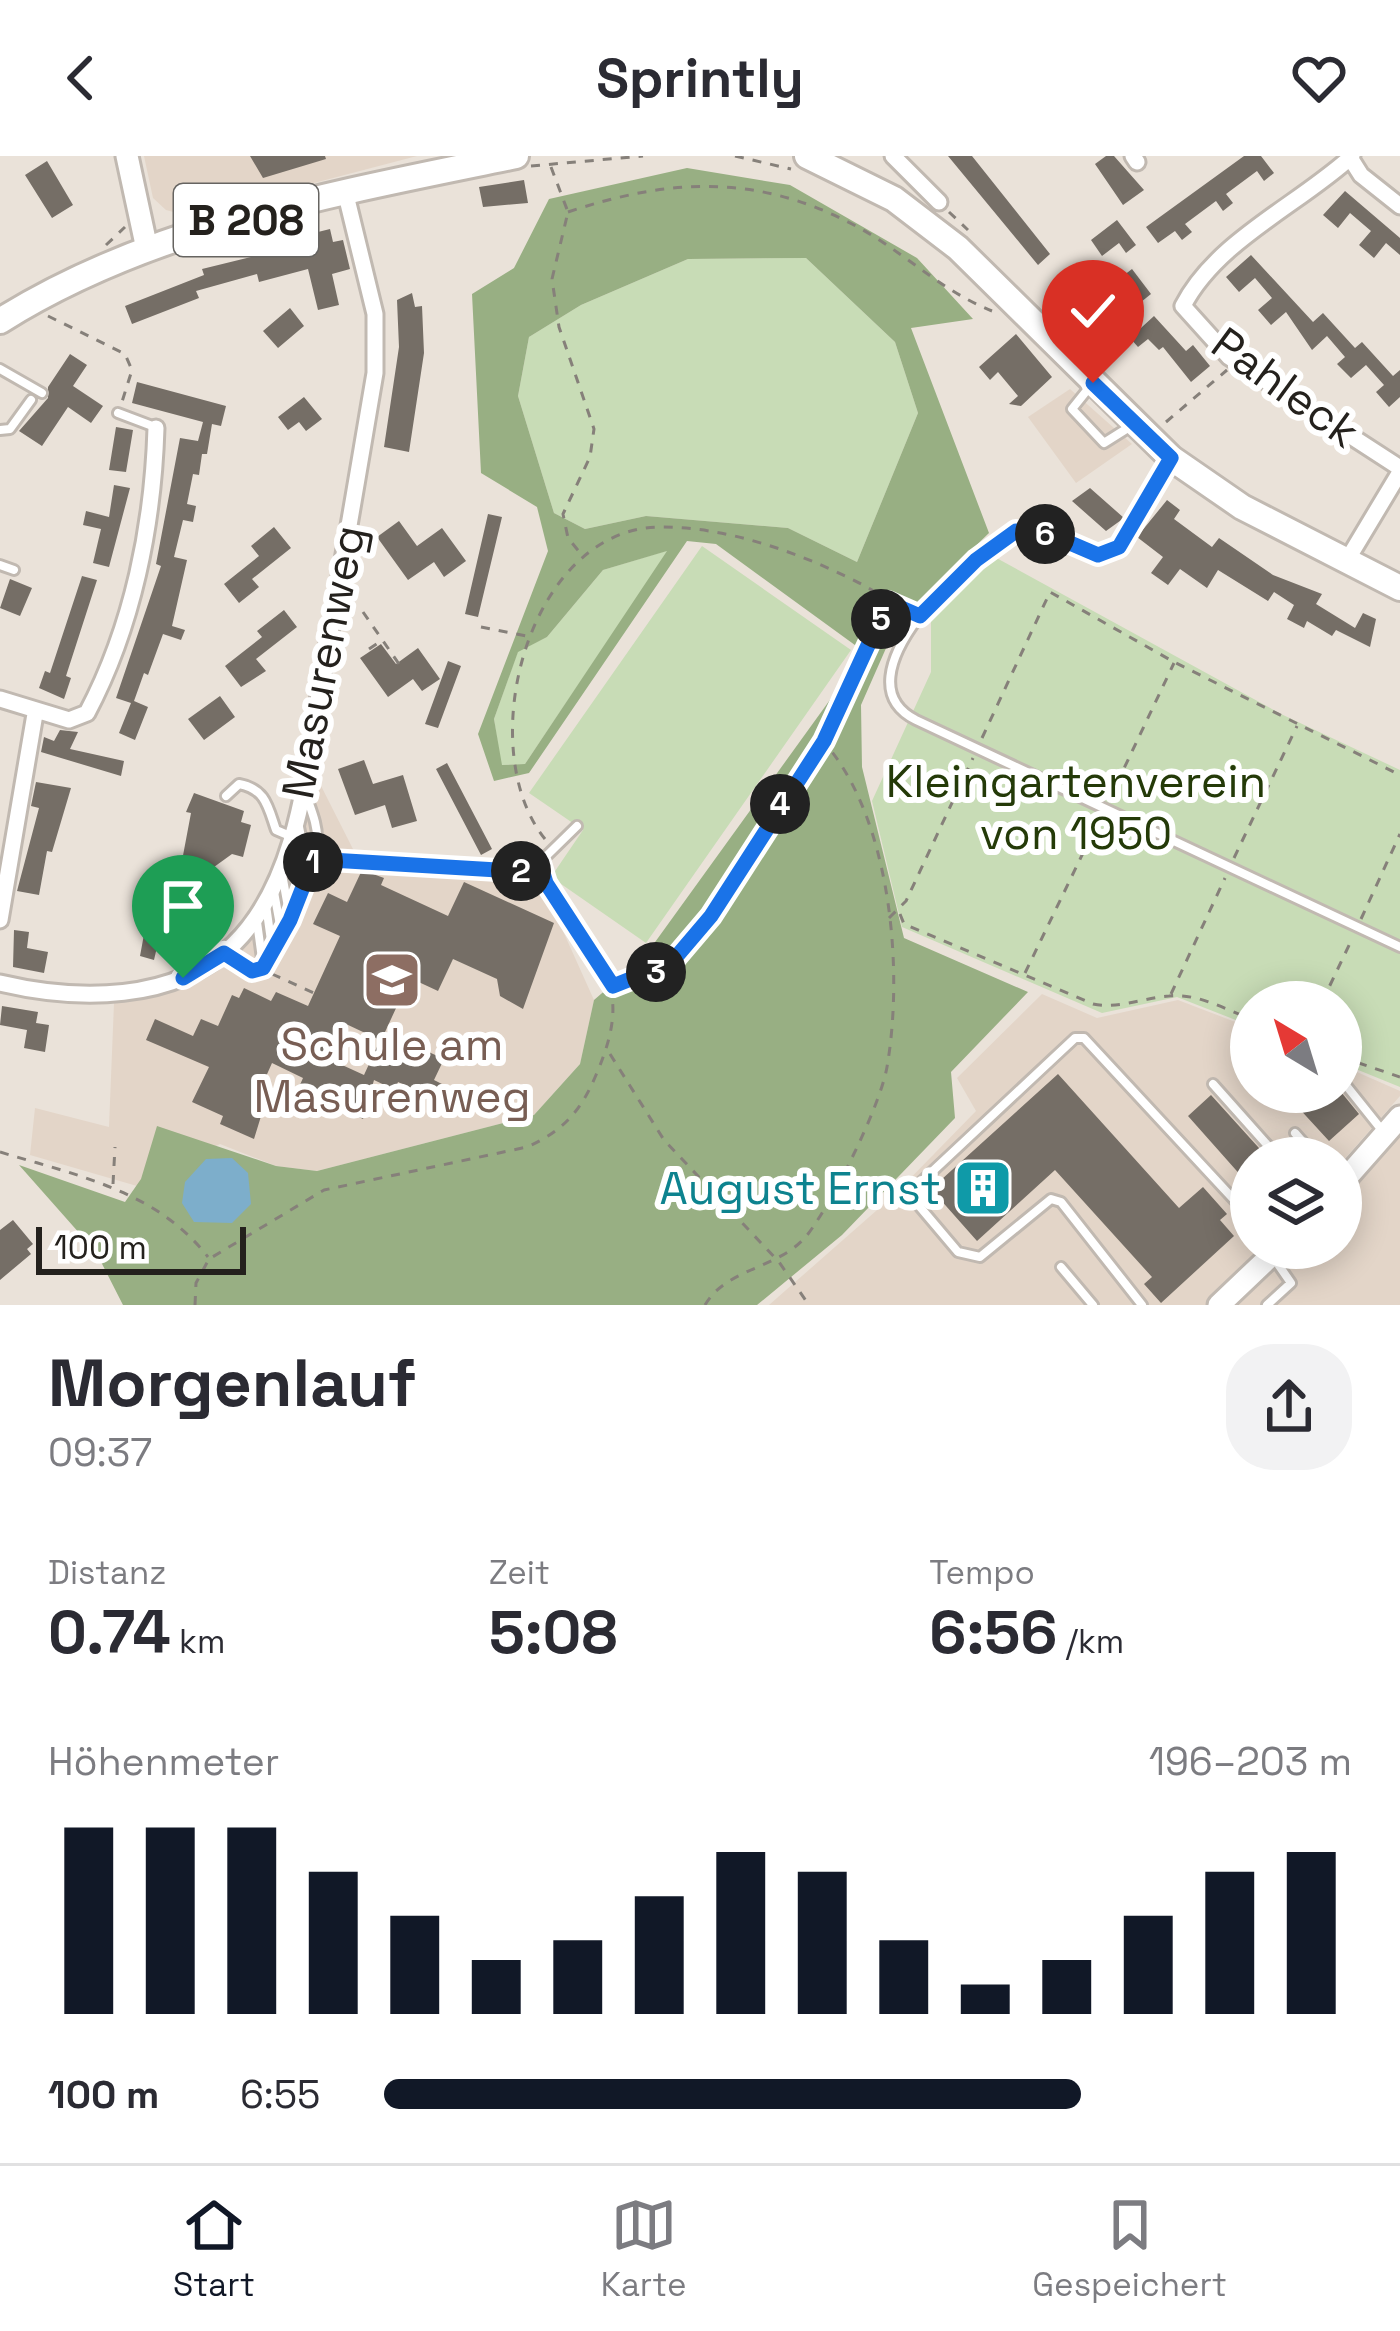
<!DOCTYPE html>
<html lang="de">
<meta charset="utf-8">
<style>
body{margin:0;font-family:"Space Grotesk",sans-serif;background:#f2f2f3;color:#2b2b33;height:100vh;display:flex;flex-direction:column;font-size:45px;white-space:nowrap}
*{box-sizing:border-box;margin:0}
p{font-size:39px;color:#7c7c81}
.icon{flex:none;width:66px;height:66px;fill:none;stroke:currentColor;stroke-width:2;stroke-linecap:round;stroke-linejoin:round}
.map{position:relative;height:1149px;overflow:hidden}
.panel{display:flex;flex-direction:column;background:#fff;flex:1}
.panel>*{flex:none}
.needle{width:78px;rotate:322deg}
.fabs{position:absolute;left:1230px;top:825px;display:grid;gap:24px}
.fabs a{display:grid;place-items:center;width:132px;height:132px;border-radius:50%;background:#fff;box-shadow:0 6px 30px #0003;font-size:60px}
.scale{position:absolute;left:36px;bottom:30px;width:210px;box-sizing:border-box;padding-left:12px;border:6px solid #24211d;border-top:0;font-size:33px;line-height:42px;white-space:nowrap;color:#24211d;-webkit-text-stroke:9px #fff;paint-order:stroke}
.pin{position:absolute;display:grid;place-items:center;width:102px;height:102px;color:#fff;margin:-123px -51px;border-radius:50% 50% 50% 0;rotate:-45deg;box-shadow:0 0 12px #0007}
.pin .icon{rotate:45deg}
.km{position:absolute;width:60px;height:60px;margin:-30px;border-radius:50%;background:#222;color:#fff;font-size:33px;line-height:60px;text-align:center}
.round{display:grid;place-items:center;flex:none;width:126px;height:126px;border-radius:48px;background:#f2f2f3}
.headline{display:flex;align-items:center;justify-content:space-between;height:204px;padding:0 48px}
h1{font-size:66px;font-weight:700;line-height:90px}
.stats{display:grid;grid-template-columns:repeat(3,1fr);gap:18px;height:204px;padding:12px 48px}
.stats div{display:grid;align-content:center}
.stats b{font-size:60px;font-weight:700}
.stats small{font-size:33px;font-weight:400}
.stats p{font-size:33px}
.chart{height:336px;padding:24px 48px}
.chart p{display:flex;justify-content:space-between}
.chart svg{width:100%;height:216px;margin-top:12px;stroke:#111827;stroke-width:6}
ul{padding:0 48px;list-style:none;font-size:39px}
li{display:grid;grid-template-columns:192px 144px 1fr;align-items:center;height:90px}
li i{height:30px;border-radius:15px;background:#111827}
header{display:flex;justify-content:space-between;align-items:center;height:156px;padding:0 48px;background:#fff;font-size:54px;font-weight:700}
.dock{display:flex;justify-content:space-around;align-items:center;height:168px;border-top:3px solid #e1e1e2;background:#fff;font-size:33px;color:#7c7c81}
.dock a{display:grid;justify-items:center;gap:6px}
.dock .current{color:#111827}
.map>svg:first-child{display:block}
</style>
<header><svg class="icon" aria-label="back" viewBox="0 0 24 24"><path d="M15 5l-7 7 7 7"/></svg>Sprintly<svg class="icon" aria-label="heart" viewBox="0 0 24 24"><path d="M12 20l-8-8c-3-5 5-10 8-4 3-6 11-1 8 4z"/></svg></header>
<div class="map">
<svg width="1400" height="1149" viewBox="0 0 1400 1149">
<rect width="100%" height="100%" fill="#eae2d9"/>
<path fill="#e3d5c8" d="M144,0H417L188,60L166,54L153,42Z
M1070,233L1132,288L1076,327L1028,261Z
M314,616L355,697L531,704L594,844L580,908L534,959L317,1015L276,1010L220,988L137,1030L30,999L35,952L109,971L114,847L180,834L217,814L261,770L273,747Z
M1042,838L1097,862L1178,844L1251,872V936H1341V909L1400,935V940L1341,1007V1002H1251V1092H1262L1206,1149H769L893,1040L976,955L957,922Z
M1400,971V1149H1235L1295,1092H1341V1040Z"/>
<path fill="#c8dcb6" d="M806,102L895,186L918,257L857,406L788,372L646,360L585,373L554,357L518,240L529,181L581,149L688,103Z
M702,390L851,494L646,787L551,721L583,674L529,637Z
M669,394L525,608L501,609L494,563L518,495L547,481L603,414Z
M991,399L1281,558L1400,614V931L1341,907V846H1251V870L1177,841L1102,857L902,771L872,645L931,516V454Z"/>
<path fill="#98af83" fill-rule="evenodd" d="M687,12L790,29L917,102L973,163L911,172L989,377L898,465L861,549L862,611L904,782L1028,836L951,916L955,962L842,1079L757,1149H123L96,1096L19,1009L125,1046L141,1023L157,970L276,1010L317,1015L534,959L580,908L594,844L645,800L845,523L859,492L716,388L687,385L529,617L494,625L478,578L548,395L537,351L481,317L472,138L514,112L549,43ZM806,102L895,186L918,257L857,406L788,372L646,360L585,373L554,357L518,240L529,181L581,149L688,103ZM667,395L525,608L502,609L494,563L518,496L547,481L603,414Z"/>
<path fill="#7daecb" d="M232,1002L248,1017L251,1048L232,1067L194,1066L182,1047L185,1026L206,1003Z"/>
<path fill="#756e66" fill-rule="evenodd" d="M250,0H325L326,3L263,22Z
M948,0H972L1050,98L1038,109Z
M1106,0H1114L1144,34L1123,49L1095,8Z
M1244,0H1261L1274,17L1264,25L1257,15L1226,38L1233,47L1223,55L1216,45L1185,68L1192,76L1182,84L1175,75L1158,87L1146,71Z
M47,5L73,49L52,62L25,19Z
M524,24L528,47L483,51L479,31Z
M1345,35L1400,82V99L1386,87L1374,102L1359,89L1371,75L1350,57L1338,72L1323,59Z
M1117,64L1136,89L1126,97L1119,87L1102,100L1091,84Z
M330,73L333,86L343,84L350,113L332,118L339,149L318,154L308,113L259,126L257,118L196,135L199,142L132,168L125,150L204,119L202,113L304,88L302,80Z
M1251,99L1313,166L1323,157L1355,192L1362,186L1393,220L1400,214V241L1389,251L1376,236L1384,229L1366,209L1351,222L1337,208L1345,201L1327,180L1312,194L1286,156L1271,169L1258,154L1272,142L1255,122L1239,136L1226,121Z
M1132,113L1151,138L1141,146L1134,137L1118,149L1106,133Z
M412,137L415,151L422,150L424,197L409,296L384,291L399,191L397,144Z
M290,152L304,170L278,192L263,175Z
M1154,160L1186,195L1193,189L1210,210L1191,226L1163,191L1159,194L1148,183L1138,191L1130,182Z
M1016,178L1052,221L1021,250L1009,248L1018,240L998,216L990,224L979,211Z
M70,198L87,209L73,230L103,250L91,267L68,251L42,290L19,275L48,242V231Z
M137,226L226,250L221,270L212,268L207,298H202L199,319L193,318L187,348L196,350L193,366L183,364L174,401L187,404L172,470L185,474L181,484L163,478L148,519L144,517L134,545L148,551L135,584L119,577L131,547L116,542L161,410L156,408L180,282L198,285L203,266L132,247Z
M304,241L322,263L306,275L299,266L288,274L278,261Z
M116,271L133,274L126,316L109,314Z
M114,329L130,332L109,411L93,407L101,373L83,369L86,355L109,361Z
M1090,332L1124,362L1106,375L1072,345Z
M1167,344L1180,354L1174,363L1212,391L1219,382L1273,419L1322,438L1316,448L1355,472L1363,457L1376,463L1370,491L1336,474L1332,480L1307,465L1304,472L1287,463L1294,449L1274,436L1268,445L1218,414L1207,432L1180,413L1168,429L1151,417L1163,401L1137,381Z
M488,358L502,361L478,461L465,458Z
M399,365L417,390L442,372L466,405L444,421L434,406L408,424L377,381Z
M274,371L291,392L252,423L259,431L239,447L224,428L259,400L251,390Z
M82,420L97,424L66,520L71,522L64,543L39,532L45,515L50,517Z
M10,423L32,432L20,460L0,452Z
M284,454L297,471L256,503L266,515L241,531L225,510L262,481L257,475Z
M381,488L396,508L418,492L440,523L422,535L413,523L388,541L360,502Z
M448,505L461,510L438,572L425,568Z
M220,540L235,561L204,584L188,563Z
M60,574L78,576L70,593L124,605L121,620L41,596L44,581L54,585Z
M364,604L373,628L403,619L417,665L392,672L385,649L355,659L338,613Z
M447,607L492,693L481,699L436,613Z
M36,626L71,632L52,696L47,695L39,739L17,735L39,652L31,650Z
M194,637L244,655L241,666L251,669L243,701L232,698L214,711L205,747L174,767L163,765L154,804L140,800L153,730L164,723L178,726L191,657L186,656Z
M362,714L384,722L381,729L448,760L464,726L554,767L523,853L500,840L497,823L453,803L438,835L410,822L385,876L444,903L434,924L446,930L439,945L398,926L395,934L374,924L363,963L330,947L326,955L295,940L303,922L272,907L260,934L266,944L254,983L220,968L223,960L192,946L209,911L146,884L155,863L193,880L201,863L218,870L232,839L239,842L244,832L271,845L276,836L308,850L340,780L313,768L328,737L347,746ZM346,868L380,884L364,919L329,903Z
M14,774L29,776L27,792L48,796L44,817L13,811Z
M2,850L38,856L36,867L49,869L45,896L24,892L27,874L0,869Z
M1058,918L1179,1052L1203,1031L1227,1058L1220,1064L1234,1080L1161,1147L1144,1128L1152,1121L1055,1014L977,1085L931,1033Z
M1284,936H1341L1359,958L1329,985Z
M1211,939L1268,1002H1251V1031L1188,960Z
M13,1064L33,1088L27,1093L31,1098L0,1124V1074Z"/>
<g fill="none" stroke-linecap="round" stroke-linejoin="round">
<g stroke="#c1b9b1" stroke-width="14">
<path id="service" d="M0,213L42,237
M1092,228L1072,253L1104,287L1131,270
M118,257L155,271
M0,274L10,273L31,244
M1170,304C1156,326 1126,402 1098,399C1072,396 1050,377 1017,375C969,397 834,523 916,564L1400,791
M0,409L14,414
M226,640L239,628C266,633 268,651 276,674L290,680
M299,671L308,715
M291,700L299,743
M314,703L531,715L577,670
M282,718L290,762
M274,736L282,780
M266,749L273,799
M257,766L263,810
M225,798L252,815C281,807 315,716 317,685C318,669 311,654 306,639
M1341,923L1381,973
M1213,928L1279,1002
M1295,977L1317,1002
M1061,1111L1093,1149
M1142,1149L1061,1046L1051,1043L980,1101L958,1096L920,1051V1027L1075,882H1084L1251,1062
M1267,1149L1291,1127L1273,1101"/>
</g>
<g stroke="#c1b9b1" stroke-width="21">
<path id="minor" d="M893,0L939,46
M1133,0L1137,6
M1349,0L1361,19L1400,50
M1352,0C1300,48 1216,85 1183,150L1229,201L1400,312
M1346,406L1400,316
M0,543L69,564L87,557C133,470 153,369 156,272
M0,764L35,558
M0,827C76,845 175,847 234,788C302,721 307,603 323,514C342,415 358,316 375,217V158L346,39"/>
</g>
<g stroke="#c1b9b1" stroke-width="27">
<path id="secondary" d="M127,0L147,93
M1341,1028L1400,961
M1219,1149L1279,1092"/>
</g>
<g stroke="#c1b9b1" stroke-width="30">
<path id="primary" d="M807,0L894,43L958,92L1171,302L1242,351L1400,432
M0,165C152,69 342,36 516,0"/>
</g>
<path stroke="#86807a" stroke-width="3" stroke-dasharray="9 9" stroke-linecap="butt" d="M735,0L791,13
M531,10L643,0
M551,11L568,56L552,123L559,171L594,273L590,301L563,358L568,382L581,398
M568,56C667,23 755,17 852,68C901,93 939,134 992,155
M949,56L968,74
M106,89L125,71
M48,160L125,198L132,214L121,249
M1166,266L1227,214
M363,456L399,508
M481,471L532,481
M369,493L381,485
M982,582L1050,436L1174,506L1400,619
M1109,644L1174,507
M545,683C471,591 529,370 662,371C724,371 792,394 847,421C870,431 889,446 912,456
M1234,702L1297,570
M900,758L904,768L1093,848C1119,853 1143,842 1169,840C1197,837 1225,853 1251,863
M889,762L906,745L973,602
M1361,763L1400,678
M1025,817L1099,664
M272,818L314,837
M613,831L658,815L691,785L822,586
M1171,838L1225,722
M1322,846L1352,783
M610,898L664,984L779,1106L809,1149
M1341,901L1400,921
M0,996C76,1019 157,1035 208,1101
M113,1028L115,991
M195,1149L196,1127L209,1103L324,1034L527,991C563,975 581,955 596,919C647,801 569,810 542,716
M705,1149C727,1111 781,1113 808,1078C833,1045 880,951 887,911C904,813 891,661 823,585L888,446"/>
<use href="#service" stroke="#fff" stroke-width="8"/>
<use href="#minor" stroke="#fff" stroke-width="15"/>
<use href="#secondary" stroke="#fff" stroke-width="21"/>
<use href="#primary" stroke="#fff" stroke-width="24"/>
</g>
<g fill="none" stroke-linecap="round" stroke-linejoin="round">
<g stroke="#fff" stroke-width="24">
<path id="route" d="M183,822L224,797L252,815L263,812L290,764L314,703L531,716L540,707L546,727L613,830L671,807L711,760L824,585L888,446L920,460L976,404L1016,375L1056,381L1098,399L1119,391L1171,302L1093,227"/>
</g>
<use href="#route" stroke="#1a73e8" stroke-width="15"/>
</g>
<defs>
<g id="school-square" transform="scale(3)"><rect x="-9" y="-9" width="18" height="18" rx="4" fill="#8d6e63" stroke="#fff"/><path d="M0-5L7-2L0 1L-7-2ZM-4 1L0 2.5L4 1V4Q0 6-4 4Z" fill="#fff"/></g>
<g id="building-square" transform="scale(3)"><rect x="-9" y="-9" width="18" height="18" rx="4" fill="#0f9aa8" stroke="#fff"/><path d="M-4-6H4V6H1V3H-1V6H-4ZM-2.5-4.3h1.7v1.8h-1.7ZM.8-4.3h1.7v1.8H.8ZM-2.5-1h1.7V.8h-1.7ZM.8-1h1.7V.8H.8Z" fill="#fff"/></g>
</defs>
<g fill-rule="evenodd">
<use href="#school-square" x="392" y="824"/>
<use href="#building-square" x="983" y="1032"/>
</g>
<g text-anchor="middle" stroke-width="12" stroke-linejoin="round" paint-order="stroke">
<rect fill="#fff" stroke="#666461" stroke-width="3" x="174" y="28" width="144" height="72" rx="9"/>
<g font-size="42" font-weight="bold" fill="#24211d">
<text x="246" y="79">B 208</text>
</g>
<g font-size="45" fill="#24211d" stroke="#fff">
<text transform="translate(1286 231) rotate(36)" y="16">Pahleck</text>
<text transform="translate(323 506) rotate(-79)" y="16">Masurenweg</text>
</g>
<g font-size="45" fill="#243a08" stroke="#fff">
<text x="1076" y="641">Kleingartenverein<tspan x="1076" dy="52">von 1950</tspan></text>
</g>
<g font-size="45" fill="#785e54" stroke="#fff">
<text x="392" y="904">Schule am<tspan x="392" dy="52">Masurenweg</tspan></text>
</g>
<g font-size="45" fill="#0d838f" stroke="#fff" text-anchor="end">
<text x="941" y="1048">August Ernst</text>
</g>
</g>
</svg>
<div class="fabs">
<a><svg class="needle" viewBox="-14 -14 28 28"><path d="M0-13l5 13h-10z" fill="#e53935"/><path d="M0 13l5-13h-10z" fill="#7c7c81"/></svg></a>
<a><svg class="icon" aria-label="layers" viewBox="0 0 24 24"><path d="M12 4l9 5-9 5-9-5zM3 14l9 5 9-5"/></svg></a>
</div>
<div class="scale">100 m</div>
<div class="pin" style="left:183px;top:822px;background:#1e9e55"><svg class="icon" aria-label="arrive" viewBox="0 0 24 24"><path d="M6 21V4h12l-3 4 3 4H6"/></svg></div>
<div class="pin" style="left:1093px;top:227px;background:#d93025"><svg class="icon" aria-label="check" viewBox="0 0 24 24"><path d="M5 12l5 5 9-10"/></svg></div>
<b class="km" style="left:313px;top:706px">1</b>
<b class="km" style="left:521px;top:715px">2</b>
<b class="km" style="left:656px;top:816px">3</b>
<b class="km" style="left:780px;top:648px">4</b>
<b class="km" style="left:881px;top:463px">5</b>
<b class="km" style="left:1045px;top:378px">6</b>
</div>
<section class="panel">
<div class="headline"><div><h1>Morgenlauf</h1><p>09:37</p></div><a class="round"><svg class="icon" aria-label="share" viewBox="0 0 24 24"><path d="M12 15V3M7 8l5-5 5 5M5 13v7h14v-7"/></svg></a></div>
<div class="stats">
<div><p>Distanz</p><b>0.74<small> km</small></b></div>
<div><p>Zeit</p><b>5:08</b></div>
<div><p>Tempo</p><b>6:56<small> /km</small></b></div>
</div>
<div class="chart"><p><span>Höhenmeter</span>196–203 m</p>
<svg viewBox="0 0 160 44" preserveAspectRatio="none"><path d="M5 44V6M15 44V6M25 44V6M35 44V15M45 44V24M55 44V33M65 44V29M75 44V20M85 44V11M95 44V15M105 44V29M115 44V38M125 44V33M135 44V24M145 44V15M155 44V11"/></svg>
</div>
<ul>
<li><b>100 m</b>6:55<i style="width:72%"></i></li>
</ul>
</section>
<nav class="dock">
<a class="current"><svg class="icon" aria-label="home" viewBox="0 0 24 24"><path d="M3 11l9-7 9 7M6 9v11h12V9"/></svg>Start</a>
<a><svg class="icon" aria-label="map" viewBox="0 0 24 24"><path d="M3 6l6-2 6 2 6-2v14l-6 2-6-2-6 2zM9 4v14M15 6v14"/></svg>Karte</a>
<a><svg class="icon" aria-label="saved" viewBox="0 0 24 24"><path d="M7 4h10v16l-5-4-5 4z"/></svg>Gespeichert</a>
</nav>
